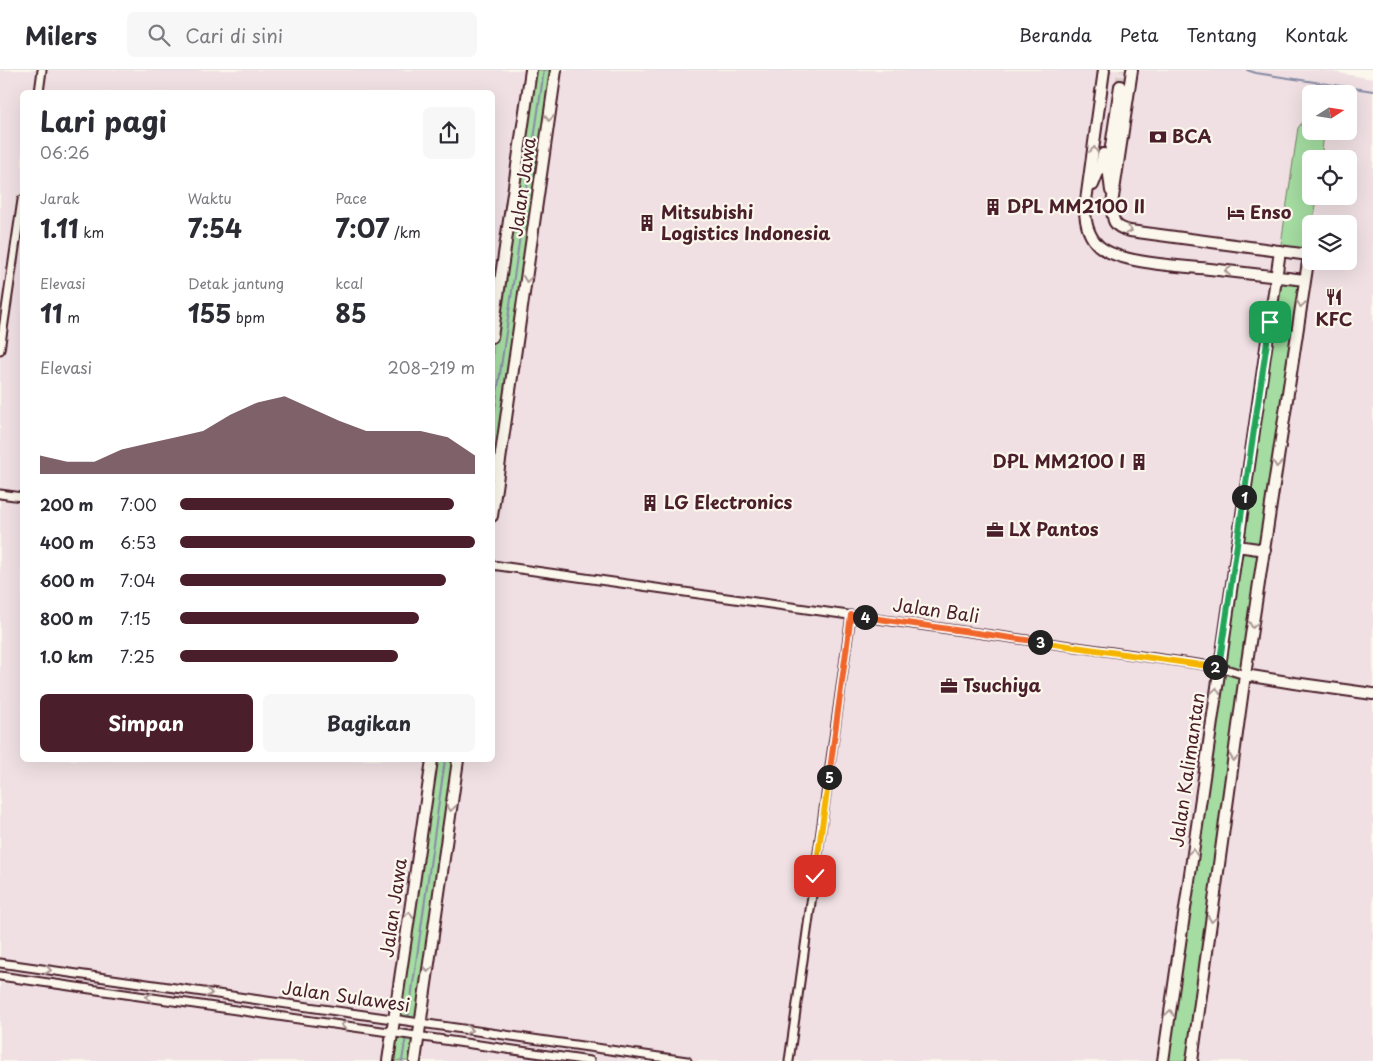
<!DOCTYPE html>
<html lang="id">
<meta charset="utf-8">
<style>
body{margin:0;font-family:"Playpen Sans",sans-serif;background:#f7f7f7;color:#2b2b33;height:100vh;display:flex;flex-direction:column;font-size:19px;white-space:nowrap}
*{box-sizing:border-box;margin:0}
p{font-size:16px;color:#7c7c81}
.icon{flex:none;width:28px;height:28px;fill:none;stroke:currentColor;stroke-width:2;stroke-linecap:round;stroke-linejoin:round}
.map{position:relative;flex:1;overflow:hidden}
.sheet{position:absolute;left:20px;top:20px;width:475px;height:672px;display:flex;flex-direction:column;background:#fff;border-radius:8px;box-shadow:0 5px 20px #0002}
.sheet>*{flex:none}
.needle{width:32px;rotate:78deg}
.fabs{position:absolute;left:1302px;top:15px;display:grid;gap:10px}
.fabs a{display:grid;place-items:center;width:55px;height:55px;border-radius:8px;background:#fff;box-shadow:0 5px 20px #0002;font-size:25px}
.pin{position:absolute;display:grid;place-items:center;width:42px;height:42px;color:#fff;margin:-21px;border-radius:10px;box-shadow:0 2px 8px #0006}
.km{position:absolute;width:25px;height:25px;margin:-12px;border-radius:50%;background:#222;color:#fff;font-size:14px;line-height:25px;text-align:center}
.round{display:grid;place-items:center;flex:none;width:52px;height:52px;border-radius:8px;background:#f7f7f7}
.headline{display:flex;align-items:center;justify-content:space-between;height:85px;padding:0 20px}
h1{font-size:28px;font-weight:700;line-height:38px}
.figures{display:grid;grid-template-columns:repeat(3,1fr);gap:8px;height:85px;padding:5px 20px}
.figures div{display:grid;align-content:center}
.figures b{font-size:25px;font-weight:700}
.figures small{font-size:14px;font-weight:400}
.figures p{font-size:14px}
.chart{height:140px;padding:10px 20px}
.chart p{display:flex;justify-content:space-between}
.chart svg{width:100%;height:90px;margin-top:5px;fill:#4a1f2b;opacity:.7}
.button{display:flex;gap:10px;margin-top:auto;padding:10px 20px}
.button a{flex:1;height:58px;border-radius:8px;background:#4a1f2b;color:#fff;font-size:20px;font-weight:700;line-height:58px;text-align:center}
.button a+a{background:#f7f7f7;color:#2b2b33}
ul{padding:0 20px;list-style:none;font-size:16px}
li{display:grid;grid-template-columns:80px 60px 1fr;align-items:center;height:38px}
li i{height:12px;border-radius:6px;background:#4a1f2b}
header{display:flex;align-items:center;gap:30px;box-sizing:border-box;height:70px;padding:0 25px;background:#fff;border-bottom:1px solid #e1e1e2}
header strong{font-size:24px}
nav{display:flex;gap:28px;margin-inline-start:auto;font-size:18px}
.search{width:350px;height:45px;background:#f7f7f7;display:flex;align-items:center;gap:12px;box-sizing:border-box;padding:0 18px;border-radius:8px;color:#7c7c81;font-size:19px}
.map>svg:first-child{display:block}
</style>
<header>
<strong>Milers</strong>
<div class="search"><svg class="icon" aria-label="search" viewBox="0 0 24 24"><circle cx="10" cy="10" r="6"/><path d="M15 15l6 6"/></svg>Cari di sini</div>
<nav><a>Beranda</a><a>Peta</a><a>Tentang</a><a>Kontak</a></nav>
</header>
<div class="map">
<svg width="1373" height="991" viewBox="0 0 1373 991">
<rect width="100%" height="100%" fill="#fbf7ec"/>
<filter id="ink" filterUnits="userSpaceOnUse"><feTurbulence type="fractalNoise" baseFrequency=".02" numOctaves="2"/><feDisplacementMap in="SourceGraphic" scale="10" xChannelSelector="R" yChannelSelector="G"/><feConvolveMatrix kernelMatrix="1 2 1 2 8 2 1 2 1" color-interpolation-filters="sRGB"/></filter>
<g filter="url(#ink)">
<path fill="#f0e0e3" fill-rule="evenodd" d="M0,0H1321L1373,9V991H0ZM22,22H492V690H22ZM1311,24H1349V61H1311ZM1311,89H1349V126H1311ZM1311,154H1349V191H1311Z"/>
<path fill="#a4dca1" stroke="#777e66" d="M531,0H556L493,445V266Z
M1311,48V61H1324V64L1321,89H1311V126H1316L1313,154H1311L1309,185L1280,181L1298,58L1304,50Z
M1276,207L1305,210L1192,991H1163Z
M432,690H458L420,953L394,949Z
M392,962L419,966L415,991H388Z"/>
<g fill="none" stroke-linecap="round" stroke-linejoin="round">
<path stroke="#878ca6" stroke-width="2" d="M1247,0L1256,3L1373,21
M492,359L544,0
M408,949L445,690
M402,991L406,966"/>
<path stroke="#d8ccc5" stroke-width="10" stroke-dasharray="10 5" stroke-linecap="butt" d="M1120,16L1122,0"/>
<g stroke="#4a1f2b" stroke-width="11">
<path id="street" d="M39,22L42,0
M0,280L22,130
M0,424L22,427
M492,495L1219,597L1245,605
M0,893L687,991
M0,906L590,991
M789,991L851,545"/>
</g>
<g stroke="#4a1f2b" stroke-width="14">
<path id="secondary" d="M1104,0L1085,138C1085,152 1088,166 1099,176C1120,194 1182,196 1210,199C1242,203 1273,206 1305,210
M1132,0L1112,134C1112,150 1113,157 1130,161L1309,185L1245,605L1192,991
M1093,115L1101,95L1103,84
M1111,121L1108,97L1120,16
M492,267L531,0
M492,446L556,0
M1237,476L1265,480
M1245,605L1294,613L1373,624
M388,991L432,690
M415,991L458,690
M1163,991L1280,181"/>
</g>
<use href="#street" stroke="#fbf7ec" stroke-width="7"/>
<use href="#secondary" stroke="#fbf7ec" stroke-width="10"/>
</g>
<defs><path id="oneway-chevron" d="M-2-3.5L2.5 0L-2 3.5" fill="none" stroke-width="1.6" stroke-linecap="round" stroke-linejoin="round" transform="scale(1.25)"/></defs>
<g stroke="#ab9695">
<use href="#oneway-chevron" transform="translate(549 48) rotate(98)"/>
<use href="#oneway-chevron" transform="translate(1094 80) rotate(-83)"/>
<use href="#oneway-chevron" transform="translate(1129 160) rotate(14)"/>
<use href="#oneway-chevron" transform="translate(1228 201) rotate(-174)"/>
<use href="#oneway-chevron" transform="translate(527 209) rotate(98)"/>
<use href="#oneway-chevron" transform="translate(1301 234) rotate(98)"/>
<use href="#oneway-chevron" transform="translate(1277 394) rotate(98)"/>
<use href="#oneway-chevron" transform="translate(1253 555) rotate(99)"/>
<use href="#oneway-chevron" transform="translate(1216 621) rotate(-82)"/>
<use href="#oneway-chevron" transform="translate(1234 688) rotate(98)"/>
<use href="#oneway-chevron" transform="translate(451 738) rotate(98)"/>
<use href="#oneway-chevron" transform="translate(1193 782) rotate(-82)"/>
<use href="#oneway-chevron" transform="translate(409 845) rotate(-82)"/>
<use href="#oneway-chevron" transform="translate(1212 849) rotate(98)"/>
<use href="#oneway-chevron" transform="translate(428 899) rotate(98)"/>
<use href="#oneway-chevron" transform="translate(48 900) rotate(8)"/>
<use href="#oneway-chevron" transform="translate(209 923) rotate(8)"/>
<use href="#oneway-chevron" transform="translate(149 927) rotate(-172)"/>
<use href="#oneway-chevron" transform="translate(1170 943) rotate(-82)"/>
<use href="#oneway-chevron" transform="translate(344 955) rotate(-172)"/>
<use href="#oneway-chevron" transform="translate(469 960) rotate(8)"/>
</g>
</g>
<g fill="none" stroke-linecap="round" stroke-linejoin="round" filter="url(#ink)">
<g stroke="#fff" stroke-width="10">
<path id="split-1" d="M1244,427L1270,252"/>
</g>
<g stroke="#fff" stroke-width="10">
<path id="split-2" d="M1215,597H1219L1244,427"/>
</g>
<g stroke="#fff" stroke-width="10">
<path id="split-3" d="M1040,572L1215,597"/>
</g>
<g stroke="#fff" stroke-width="10">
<path id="split-4" d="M865,547L1040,572"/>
</g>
<g stroke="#fff" stroke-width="10">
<path id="split-5" d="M829,707L851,545L865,547"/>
</g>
<g stroke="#fff" stroke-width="10">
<path id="split-6" d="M815,806L829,707"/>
</g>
<use href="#split-1" stroke="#22a559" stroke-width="6"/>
<use href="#split-2" stroke="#22a559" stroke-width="6"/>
<use href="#split-3" stroke="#f5b400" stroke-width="6"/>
<use href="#split-4" stroke="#f0652b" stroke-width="6"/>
<use href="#split-5" stroke="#f0652b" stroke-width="6"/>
<use href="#split-6" stroke="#f5b400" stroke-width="6"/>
</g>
<defs>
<g id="bank-bare" transform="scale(1.35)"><path d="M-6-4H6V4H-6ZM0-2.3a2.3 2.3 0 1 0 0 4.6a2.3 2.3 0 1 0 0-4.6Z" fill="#4a1f2b" stroke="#fbf7ec" stroke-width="2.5" paint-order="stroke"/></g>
<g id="building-bare" transform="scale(1.35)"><path d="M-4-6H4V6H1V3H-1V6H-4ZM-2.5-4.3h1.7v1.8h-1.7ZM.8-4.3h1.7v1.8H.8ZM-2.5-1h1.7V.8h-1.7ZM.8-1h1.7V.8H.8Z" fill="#4a1f2b" stroke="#fbf7ec" stroke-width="2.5" paint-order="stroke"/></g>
<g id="hotel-bare" transform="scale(1.35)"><path d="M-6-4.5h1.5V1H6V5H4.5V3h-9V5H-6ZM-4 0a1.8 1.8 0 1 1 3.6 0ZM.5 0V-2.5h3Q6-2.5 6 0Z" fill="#4a1f2b" stroke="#fbf7ec" stroke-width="2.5" paint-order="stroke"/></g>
<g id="restaurant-bare" transform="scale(1.35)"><path d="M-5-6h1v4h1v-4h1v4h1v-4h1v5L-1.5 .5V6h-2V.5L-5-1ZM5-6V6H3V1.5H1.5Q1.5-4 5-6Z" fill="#4a1f2b" stroke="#fbf7ec" stroke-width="2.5" paint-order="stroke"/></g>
<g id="office-bare" transform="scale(1.35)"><path d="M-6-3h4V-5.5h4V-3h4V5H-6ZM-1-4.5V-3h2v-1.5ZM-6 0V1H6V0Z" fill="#4a1f2b" stroke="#fbf7ec" stroke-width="2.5" paint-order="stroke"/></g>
</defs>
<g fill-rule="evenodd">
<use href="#bank-bare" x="1158" y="67"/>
<use href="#building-bare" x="993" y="137"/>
<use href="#hotel-bare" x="1236" y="143"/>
<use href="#building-bare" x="647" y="153"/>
<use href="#restaurant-bare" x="1334" y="227"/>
<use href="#building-bare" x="1139" y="392"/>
<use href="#building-bare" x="650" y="433"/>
<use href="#office-bare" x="995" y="460"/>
<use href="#office-bare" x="949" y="616"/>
</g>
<g text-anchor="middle" stroke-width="4.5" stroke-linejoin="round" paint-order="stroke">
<g font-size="18" font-weight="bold" fill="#4a1f2b" stroke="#fbf7ec" text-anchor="start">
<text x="1172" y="73">BCA</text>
<text x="1007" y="143">DPL MM2100 II</text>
<text x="661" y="149">Mitsubishi<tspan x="661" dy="21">Logistics Indonesia</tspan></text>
<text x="1250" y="149">Enso</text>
<text x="1334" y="256" text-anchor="middle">KFC</text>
<text x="1125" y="398" text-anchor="end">DPL MM2100 I</text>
<text x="664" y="439">LG Electronics</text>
<text x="1009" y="466">LX Pantos</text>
<text x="963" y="622">Tsuchiya</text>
</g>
<g font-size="18" fill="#4a1f2b" stroke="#fbf7ec">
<text transform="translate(523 117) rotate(-82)" y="6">Jalan Jawa</text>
<text transform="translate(936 541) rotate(8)" y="6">Jalan Bali</text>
<text transform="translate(1188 700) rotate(-82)" y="6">Jalan Kalimantan</text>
<text transform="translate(394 838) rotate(-82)" y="6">Jalan Jawa</text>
<text transform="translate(346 927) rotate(8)" y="6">Jalan Sulawesi</text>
</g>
</g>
</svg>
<div class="fabs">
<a><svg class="needle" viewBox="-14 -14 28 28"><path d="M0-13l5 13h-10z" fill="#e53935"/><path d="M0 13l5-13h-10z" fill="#7c7c81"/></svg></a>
<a><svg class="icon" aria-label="locate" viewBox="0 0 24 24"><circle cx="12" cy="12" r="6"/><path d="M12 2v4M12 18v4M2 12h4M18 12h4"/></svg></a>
<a><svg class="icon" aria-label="layers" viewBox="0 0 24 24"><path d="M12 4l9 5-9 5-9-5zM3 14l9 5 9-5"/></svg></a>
</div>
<div class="pin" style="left:1270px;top:252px;background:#1e9e55"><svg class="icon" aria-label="arrive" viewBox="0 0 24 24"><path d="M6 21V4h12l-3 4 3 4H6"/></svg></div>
<div class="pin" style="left:815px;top:806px;background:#d93025"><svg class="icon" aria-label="check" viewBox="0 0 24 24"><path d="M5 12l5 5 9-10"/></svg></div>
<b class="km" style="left:1244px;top:427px">1</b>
<b class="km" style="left:1215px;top:597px">2</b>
<b class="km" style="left:1040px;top:572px">3</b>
<b class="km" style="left:865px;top:547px">4</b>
<b class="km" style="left:829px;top:707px">5</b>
<section class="sheet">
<div class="headline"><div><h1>Lari pagi</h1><p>06:26</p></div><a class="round"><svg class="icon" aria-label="share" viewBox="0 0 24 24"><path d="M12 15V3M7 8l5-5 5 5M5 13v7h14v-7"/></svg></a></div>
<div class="figures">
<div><p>Jarak</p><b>1.11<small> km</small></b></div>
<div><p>Waktu</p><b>7:54</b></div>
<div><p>Pace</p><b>7:07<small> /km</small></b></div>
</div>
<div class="figures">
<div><p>Elevasi</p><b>11<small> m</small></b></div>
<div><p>Detak jantung</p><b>155<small> bpm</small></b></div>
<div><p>kcal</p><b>85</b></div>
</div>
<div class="chart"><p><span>Elevasi</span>208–219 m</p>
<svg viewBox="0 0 160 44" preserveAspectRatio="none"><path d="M0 44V35L10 38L20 38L30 32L40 29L50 26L60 23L70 15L80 9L90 6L100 12L110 18L120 23L130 23L140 23L150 26L160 35V44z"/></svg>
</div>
<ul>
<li><b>200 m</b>7:00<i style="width:93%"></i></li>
<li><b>400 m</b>6:53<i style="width:100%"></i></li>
<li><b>600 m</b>7:04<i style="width:90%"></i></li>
<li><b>800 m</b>7:15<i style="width:81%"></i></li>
<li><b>1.0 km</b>7:25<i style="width:74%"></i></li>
</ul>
<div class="button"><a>Simpan</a><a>Bagikan</a></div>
</section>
</div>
